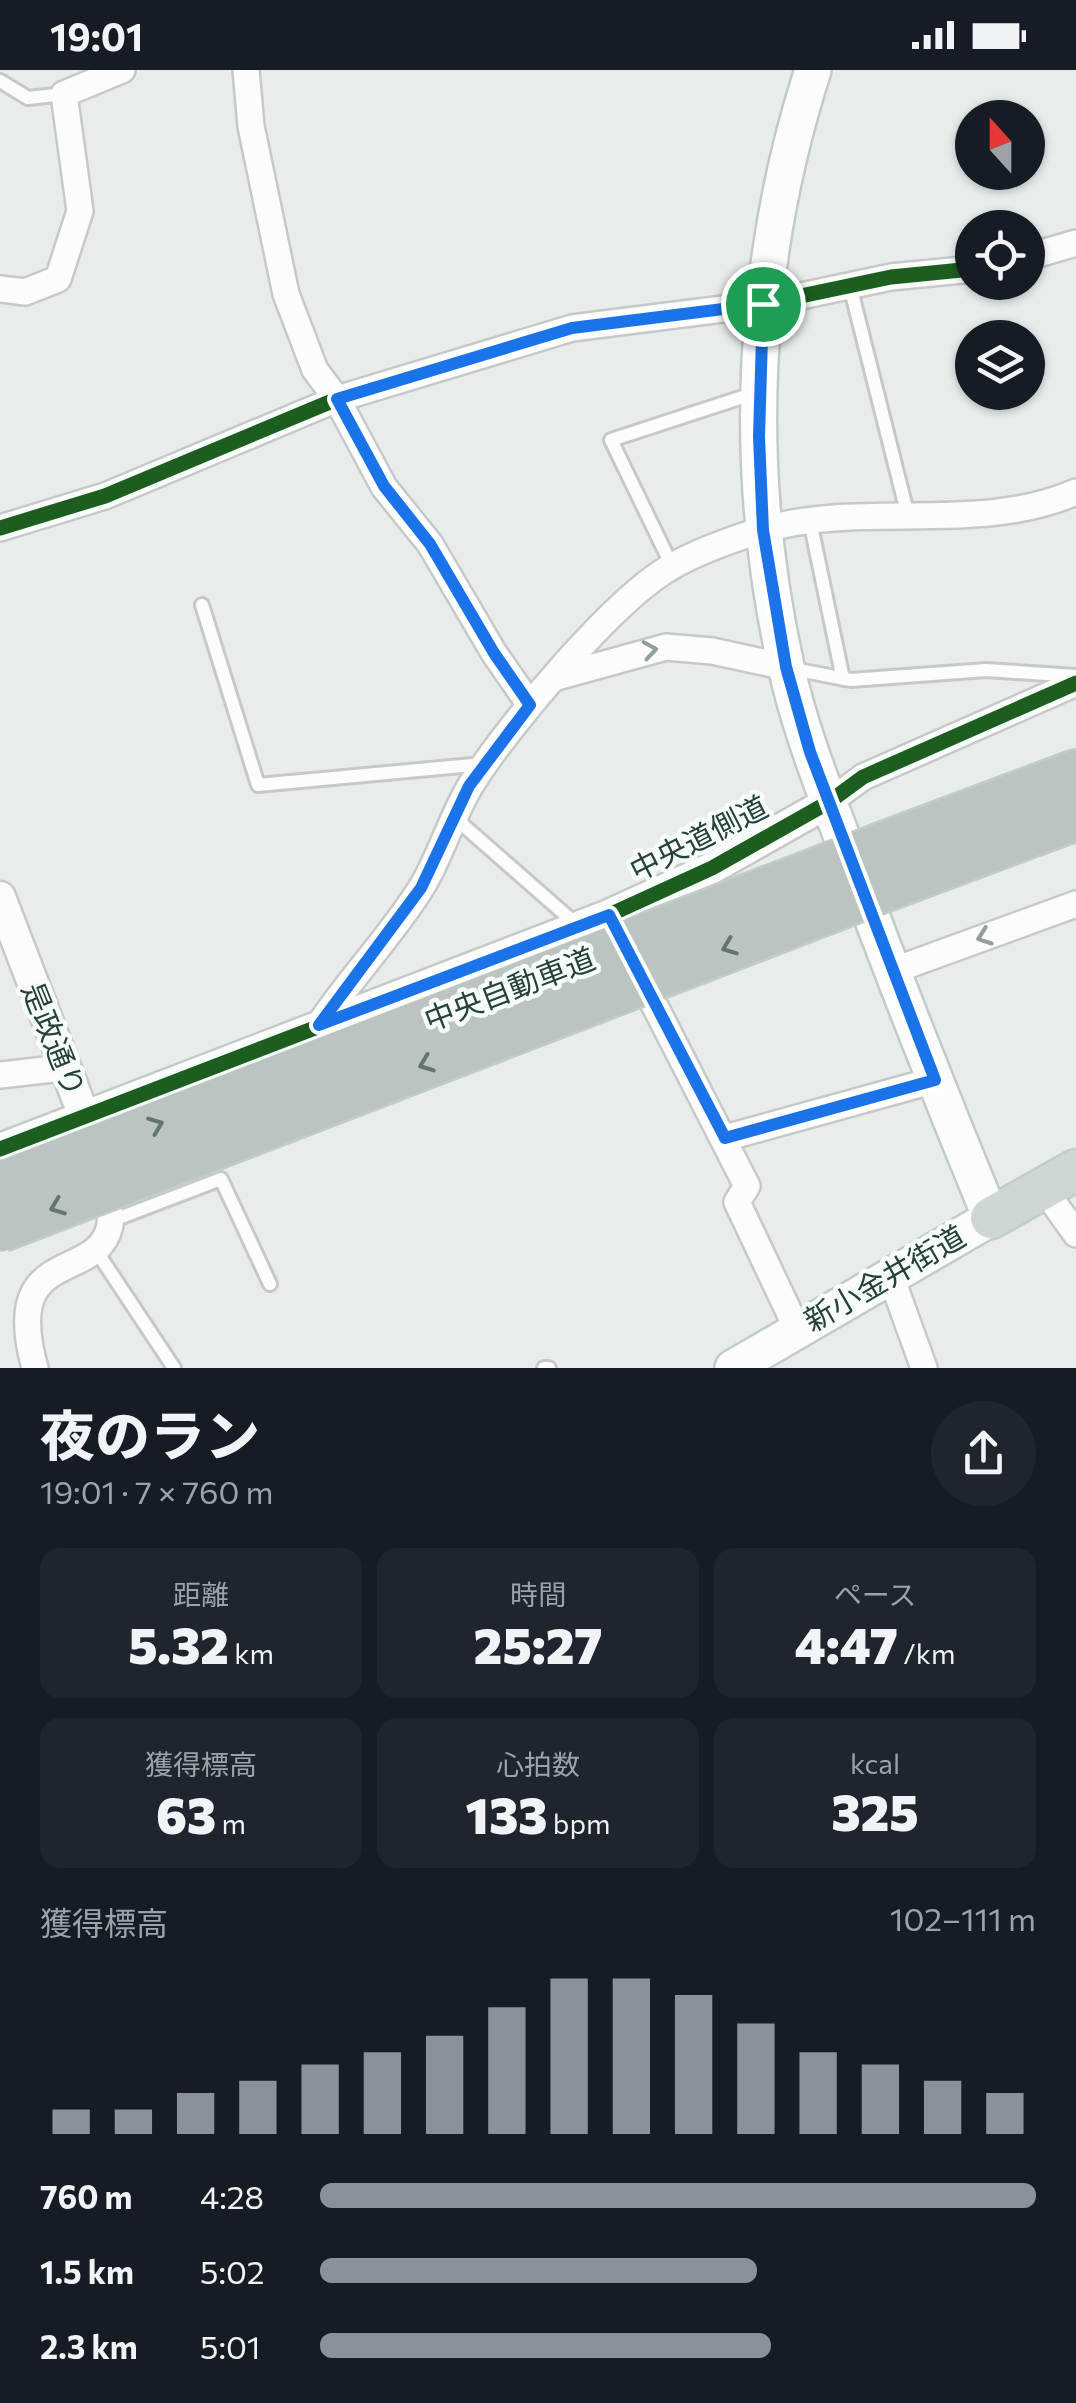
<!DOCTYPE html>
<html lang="ja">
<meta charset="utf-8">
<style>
body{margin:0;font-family:Commissioner,"Noto Sans JP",sans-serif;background:#20242c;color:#f1f3f6;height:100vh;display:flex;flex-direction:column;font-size:38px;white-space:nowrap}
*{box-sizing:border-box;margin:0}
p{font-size:32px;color:#9ea1a6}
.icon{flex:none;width:55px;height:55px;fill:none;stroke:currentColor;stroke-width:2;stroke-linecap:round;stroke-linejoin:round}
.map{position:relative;height:1298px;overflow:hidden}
.panel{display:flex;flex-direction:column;background:#171b24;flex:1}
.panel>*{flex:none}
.needle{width:65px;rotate:339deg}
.buttons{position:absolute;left:955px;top:30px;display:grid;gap:20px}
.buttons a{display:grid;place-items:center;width:90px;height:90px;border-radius:50%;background:#171b24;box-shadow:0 2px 8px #0004;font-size:50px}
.pin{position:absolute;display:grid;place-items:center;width:85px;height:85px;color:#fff;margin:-42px;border:5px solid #fff;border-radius:50%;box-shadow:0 2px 10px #0007}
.round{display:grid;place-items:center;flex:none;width:105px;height:105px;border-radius:52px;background:#20242c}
.summary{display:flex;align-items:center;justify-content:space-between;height:170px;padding:0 40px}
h1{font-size:55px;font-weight:800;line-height:75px}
.stats{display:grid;grid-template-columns:repeat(3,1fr);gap:15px;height:170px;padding:10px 40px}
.stats div{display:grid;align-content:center;border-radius:20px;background:#20242c;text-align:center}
.stats b{font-size:50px;font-weight:800}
.stats small{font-size:28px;font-weight:400}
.stats p{font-size:28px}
.chart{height:280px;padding:20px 40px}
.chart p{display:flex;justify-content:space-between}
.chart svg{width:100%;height:180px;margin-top:10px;stroke:#8c9099;stroke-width:6}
ul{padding:0 40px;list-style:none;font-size:32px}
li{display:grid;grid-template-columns:160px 120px 1fr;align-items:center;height:75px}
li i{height:25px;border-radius:12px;background:#8c9099}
.status{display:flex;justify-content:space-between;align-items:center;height:70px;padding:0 50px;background:#171b24;direction:ltr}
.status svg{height:28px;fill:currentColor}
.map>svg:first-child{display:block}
</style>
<div class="status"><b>19:01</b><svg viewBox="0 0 49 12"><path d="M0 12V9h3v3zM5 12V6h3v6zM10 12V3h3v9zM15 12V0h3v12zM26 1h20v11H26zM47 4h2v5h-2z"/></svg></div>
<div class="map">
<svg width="1076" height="1298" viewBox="0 0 1076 1298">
<rect width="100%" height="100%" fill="#e8edeb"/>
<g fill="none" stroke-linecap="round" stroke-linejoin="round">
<g stroke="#c5cac8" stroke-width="18">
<path id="service" d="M0,11L28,28L64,24
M850,216L907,442
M810,451L843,609
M672,496L611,370L755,323
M202,535L258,715L483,694
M793,599L851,610L986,600L1076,606
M455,748L577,855
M111,1151L221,1109L270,1214
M95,1179L174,1298
M544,1298H549"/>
</g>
<g stroke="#c5cac8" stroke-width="30">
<path id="minor" d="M246,0L251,56L286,224L315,300L337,329L384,417L430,474L494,583L530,635
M1028,187L1076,173
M0,219L25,222L58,209L80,141L64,24L122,0
M0,458L105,426L337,329L572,258L763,234L891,207L972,199
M557,607L666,577L712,581L786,597
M829,732L863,707L1076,613
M892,901L1076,834
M638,903L747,1116L737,1132L797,1259
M319,955C351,907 393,864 423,815C442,783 452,745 472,713C508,656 614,529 671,497C698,481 733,469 762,460C865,430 977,465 1076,422
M0,1005L62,998
M725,1068L935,1010
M1043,1118L1076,1164
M890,1204L924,1298
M35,1298C0,1173 98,1215 110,1155C112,1141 104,1122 100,1109"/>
</g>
<g stroke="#c5cac8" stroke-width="35">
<path id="tertiary" d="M0,827L84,1046
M0,1079L609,845L712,798L829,732"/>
</g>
<g stroke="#c3cbc8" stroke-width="40">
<path id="secondary" d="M733,1298L991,1148C943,1032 897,915 853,797C829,731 801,665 786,596C742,399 751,192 813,0"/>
</g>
<g stroke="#c3ccc9" stroke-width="45">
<path id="primary" d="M991,1148L1076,1100"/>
</g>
<g stroke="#c3ccc9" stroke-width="50">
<path id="motorway" d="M884,775L1076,703
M899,813L1076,747"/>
</g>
<use href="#service" stroke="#fcfcfc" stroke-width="12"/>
<use href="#minor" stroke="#fcfcfc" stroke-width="25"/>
<use href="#tertiary" stroke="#fcfcfc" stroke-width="30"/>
<use href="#secondary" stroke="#fcfcfc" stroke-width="35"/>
<use href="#primary" stroke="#cfd7d5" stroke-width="40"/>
<use href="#motorway" stroke="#bcc4c2" stroke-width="45"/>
<g stroke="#c3ccc9" stroke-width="50" stroke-linecap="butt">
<path id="motorway-bridge" d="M0,1115L884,775
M0,1159L899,813"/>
</g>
<use href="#motorway-bridge" stroke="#bcc4c2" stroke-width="45"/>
<g stroke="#f7fbf9" stroke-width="21">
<path id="cycleway" d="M0,458L105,426L337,329L572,258L763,234L891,207L972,199
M0,1079L609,845L712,798L829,732L863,707L1076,613"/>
</g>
<use href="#cycleway" stroke="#1b5e20" stroke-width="15"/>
</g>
<defs><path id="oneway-chevron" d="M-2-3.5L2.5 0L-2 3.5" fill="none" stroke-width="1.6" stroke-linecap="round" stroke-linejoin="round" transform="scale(2.5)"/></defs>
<g stroke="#909f9b">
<use href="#oneway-chevron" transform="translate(650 580) rotate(-9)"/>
<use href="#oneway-chevron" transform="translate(984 867) rotate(160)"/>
</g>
<g stroke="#617670">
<use href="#oneway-chevron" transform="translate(729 877) rotate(159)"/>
<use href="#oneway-chevron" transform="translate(426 994) rotate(159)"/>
<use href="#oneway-chevron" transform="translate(156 1055) rotate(-21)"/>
<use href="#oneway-chevron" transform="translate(57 1137) rotate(159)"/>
</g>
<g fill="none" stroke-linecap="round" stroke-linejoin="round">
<g stroke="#fff" stroke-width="20">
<path id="route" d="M763,234L759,367L763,460L786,597L810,682L935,1010L725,1068L609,845L319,955L421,818L469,716L530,635L494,583L430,474L384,416L337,329L572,258Z"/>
</g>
<use href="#route" stroke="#1a73e8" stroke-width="12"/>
</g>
<g text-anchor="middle" stroke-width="9" stroke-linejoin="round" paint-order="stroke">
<g font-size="30" fill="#24423a" stroke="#f7fbf9">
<text transform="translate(699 769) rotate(-27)" y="10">中央道側道</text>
<text transform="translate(510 920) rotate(-21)" y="10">中央自動車道</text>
<text transform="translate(53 970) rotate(68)" y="10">是政通り</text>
<text transform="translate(885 1209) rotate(-30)" y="10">新小金井街道</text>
</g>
</g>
</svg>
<div class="buttons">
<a><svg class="needle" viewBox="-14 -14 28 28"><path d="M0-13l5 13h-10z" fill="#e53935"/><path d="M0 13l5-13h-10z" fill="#9ea1a6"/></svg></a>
<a><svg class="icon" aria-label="locate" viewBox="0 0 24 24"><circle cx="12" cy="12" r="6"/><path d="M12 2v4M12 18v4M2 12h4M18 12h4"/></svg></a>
<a><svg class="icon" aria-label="layers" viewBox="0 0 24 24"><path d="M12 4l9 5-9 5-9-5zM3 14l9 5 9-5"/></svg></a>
</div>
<div class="pin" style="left:763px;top:234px;background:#1e9e55"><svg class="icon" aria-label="arrive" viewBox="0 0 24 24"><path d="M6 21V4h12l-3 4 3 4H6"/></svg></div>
</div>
<section class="panel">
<div class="summary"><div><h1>夜のラン</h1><p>19:01 · 7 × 760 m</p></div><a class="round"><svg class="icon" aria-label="share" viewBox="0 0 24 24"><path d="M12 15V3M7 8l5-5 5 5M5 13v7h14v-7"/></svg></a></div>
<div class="stats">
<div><p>距離</p><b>5.32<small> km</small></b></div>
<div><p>時間</p><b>25:27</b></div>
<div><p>ペース</p><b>4:47<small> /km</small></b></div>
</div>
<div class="stats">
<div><p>獲得標高</p><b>63<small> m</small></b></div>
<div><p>心拍数</p><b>133<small> bpm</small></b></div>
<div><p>kcal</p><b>325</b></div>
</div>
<div class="chart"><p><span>獲得標高</span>102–111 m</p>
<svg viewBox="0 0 160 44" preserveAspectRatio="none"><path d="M5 44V38M15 44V38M25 44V34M35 44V31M45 44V27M55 44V24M65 44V20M75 44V13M85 44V6M95 44V6M105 44V10M115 44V17M125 44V24M135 44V27M145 44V31M155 44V34"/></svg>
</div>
<ul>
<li><b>760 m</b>4:28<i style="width:100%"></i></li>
<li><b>1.5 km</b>5:02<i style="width:61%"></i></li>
<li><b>2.3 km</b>5:01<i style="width:63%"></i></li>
</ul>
</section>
